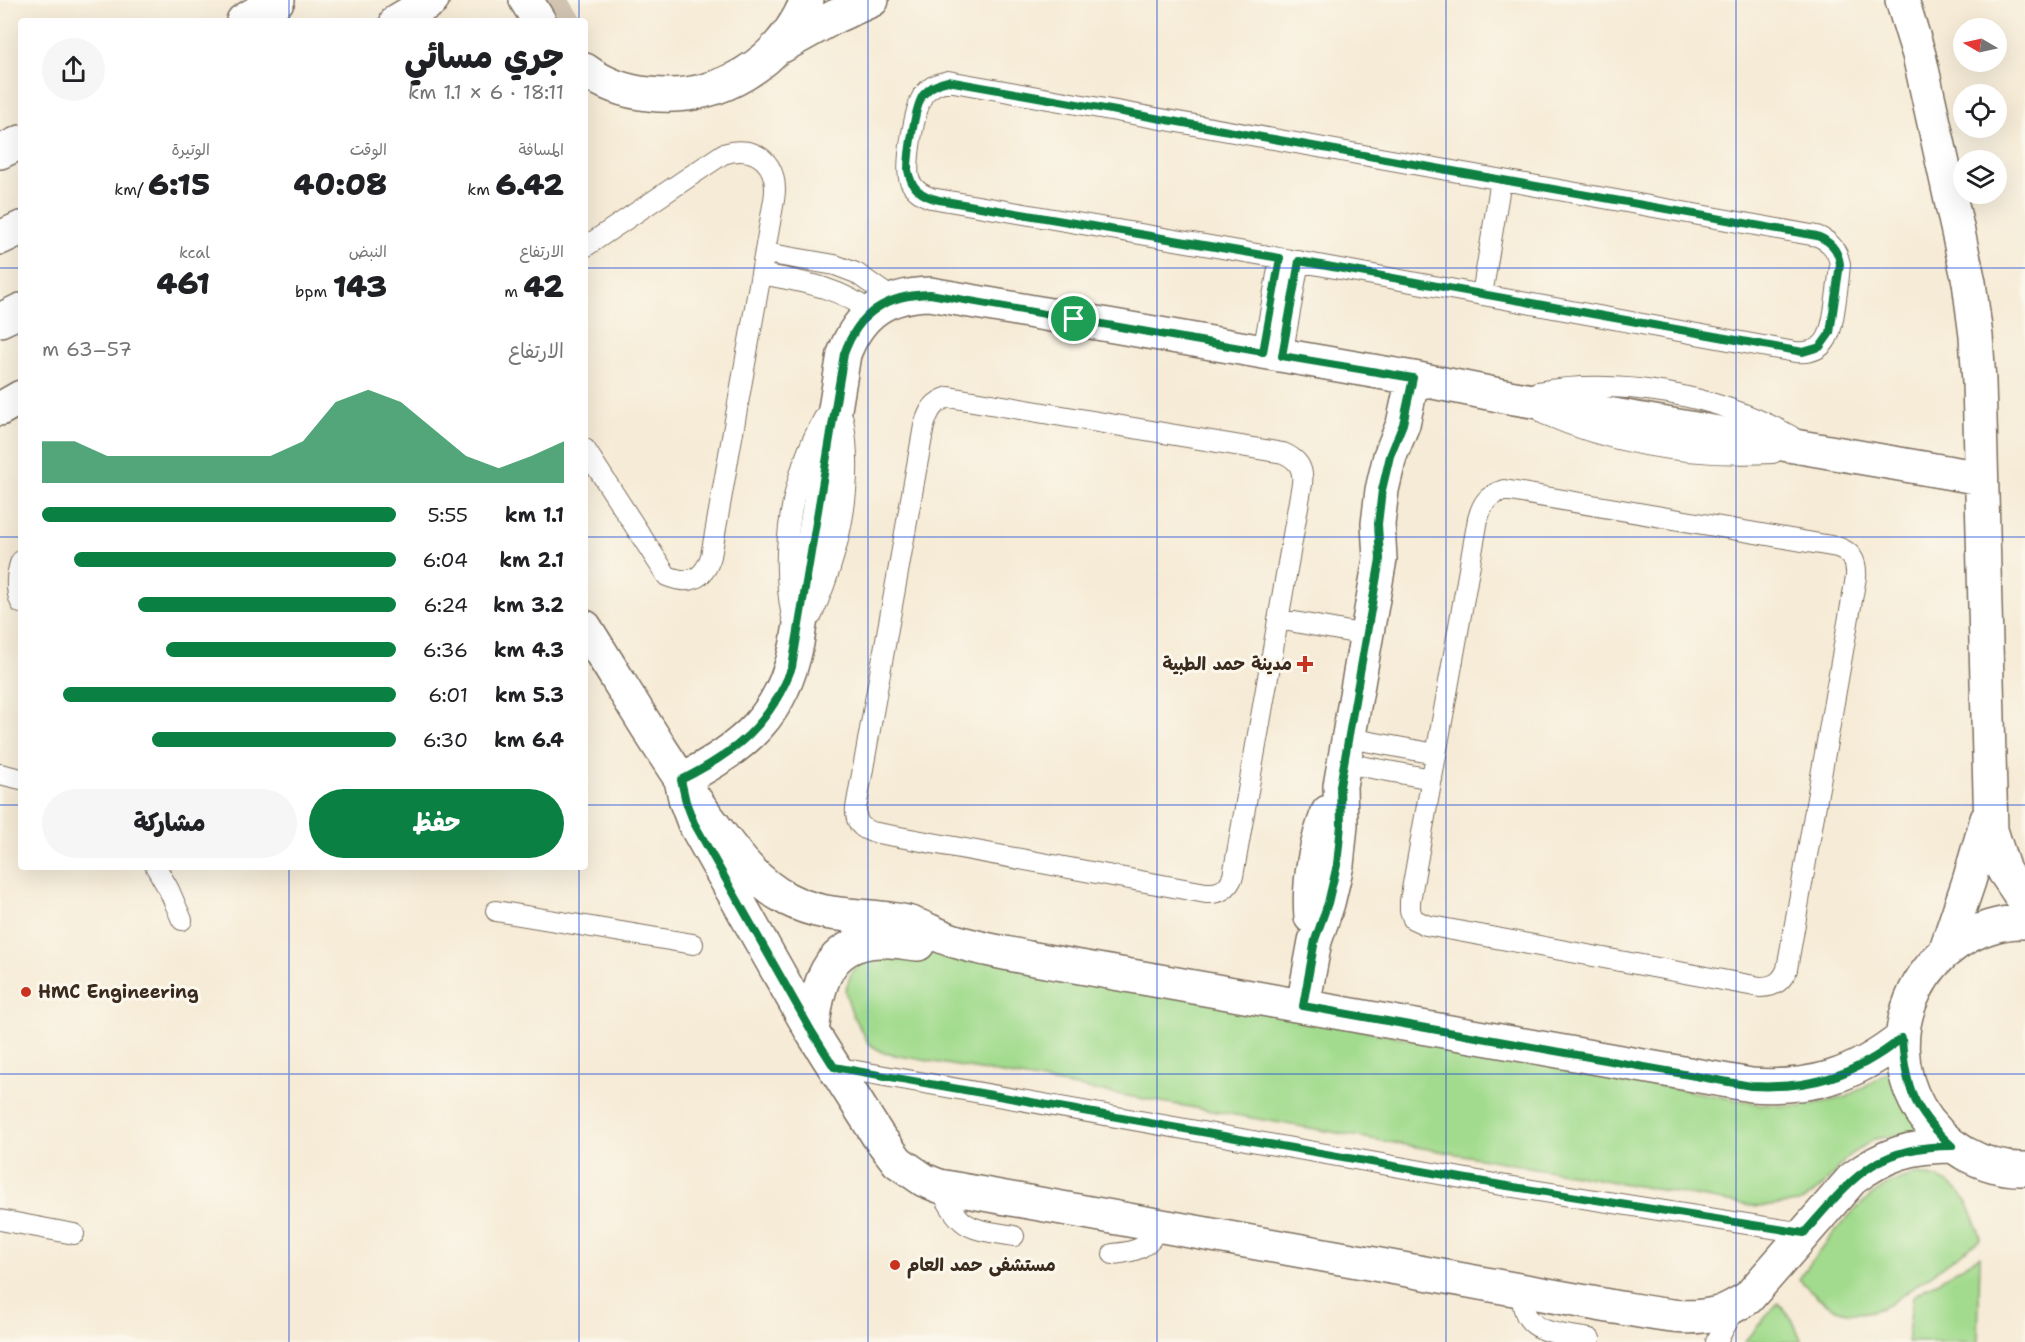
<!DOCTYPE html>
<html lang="ar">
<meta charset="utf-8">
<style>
body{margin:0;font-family:"Shantell Sans","Playpen Sans Arabic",sans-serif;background:#f6f6f6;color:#202124;direction:rtl;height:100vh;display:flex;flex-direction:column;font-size:22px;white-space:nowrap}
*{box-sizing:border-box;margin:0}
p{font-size:20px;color:#757577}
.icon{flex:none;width:33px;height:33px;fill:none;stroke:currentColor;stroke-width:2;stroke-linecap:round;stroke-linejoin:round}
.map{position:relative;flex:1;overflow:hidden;direction:ltr}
.drawer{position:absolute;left:18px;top:18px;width:570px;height:852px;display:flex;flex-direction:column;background:#fff;border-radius:6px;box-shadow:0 6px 24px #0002;direction:rtl}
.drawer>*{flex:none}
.needle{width:39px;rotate:279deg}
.controls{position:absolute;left:1953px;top:18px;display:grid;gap:12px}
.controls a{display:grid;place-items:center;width:54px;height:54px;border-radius:50%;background:#fff;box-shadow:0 6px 24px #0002;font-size:30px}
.pin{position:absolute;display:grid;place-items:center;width:51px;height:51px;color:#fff;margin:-26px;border:3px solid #fff;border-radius:50%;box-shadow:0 2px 6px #0007}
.round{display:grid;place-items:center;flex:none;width:63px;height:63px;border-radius:32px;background:#f6f6f6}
.headline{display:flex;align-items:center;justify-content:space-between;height:102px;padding:0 24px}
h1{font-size:33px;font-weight:800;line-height:45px}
.metrics{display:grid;grid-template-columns:repeat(3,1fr);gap:9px;height:102px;padding:6px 24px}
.metrics div{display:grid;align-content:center}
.metrics b{font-size:30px;font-weight:800}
.metrics small{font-size:16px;font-weight:400}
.metrics p{font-size:16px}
.chart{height:168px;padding:12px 24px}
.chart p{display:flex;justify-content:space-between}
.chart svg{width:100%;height:108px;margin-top:6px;fill:#0b8043;opacity:.7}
.button{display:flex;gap:12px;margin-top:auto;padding:12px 24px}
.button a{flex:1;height:69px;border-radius:36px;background:#0b8043;color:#fff;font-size:24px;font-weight:800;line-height:69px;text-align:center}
.button a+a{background:#f6f6f6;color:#202124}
ul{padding:0 24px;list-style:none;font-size:20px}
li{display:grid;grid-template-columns:96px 72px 1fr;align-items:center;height:45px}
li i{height:15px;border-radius:8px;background:#0b8043}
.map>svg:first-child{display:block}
</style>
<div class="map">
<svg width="2025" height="1342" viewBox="0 0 2025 1342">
<rect width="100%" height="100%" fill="#fbf7ec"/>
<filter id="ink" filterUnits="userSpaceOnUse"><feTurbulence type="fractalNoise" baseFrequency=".0167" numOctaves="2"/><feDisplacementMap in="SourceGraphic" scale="12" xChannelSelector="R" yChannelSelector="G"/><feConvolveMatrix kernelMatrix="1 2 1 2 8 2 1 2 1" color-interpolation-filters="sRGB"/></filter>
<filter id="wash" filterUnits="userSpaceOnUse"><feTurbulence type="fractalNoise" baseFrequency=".008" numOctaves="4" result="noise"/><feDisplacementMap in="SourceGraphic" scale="24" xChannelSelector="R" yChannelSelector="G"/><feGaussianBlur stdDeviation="1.35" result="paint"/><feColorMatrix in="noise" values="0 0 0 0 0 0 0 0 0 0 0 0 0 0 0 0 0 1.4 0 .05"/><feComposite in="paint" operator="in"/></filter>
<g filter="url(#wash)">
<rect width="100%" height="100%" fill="#f6ebd6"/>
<path fill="#a3db8e" stroke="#6f8256" stroke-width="1.5" d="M885,944L961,955L1759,1104L1801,1107L1847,1097L1890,1071L1920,1132L1874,1139L1848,1156L1822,1187L1799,1203L1757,1207L884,1053L869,1044L853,1016L845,991L852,971L869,955Z
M1917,1174C1959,1178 1971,1202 1981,1239L1890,1304C1849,1324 1828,1309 1799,1279C1827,1240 1867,1183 1917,1174Z
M1980,1256L1978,1342H1907L1913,1296Z
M1778,1303L1792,1319L1802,1342H1744Z"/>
</g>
<g filter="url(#ink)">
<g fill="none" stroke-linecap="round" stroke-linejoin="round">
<path stroke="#d1c4b1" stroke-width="33" stroke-dasharray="33 16" stroke-linecap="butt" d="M543,21L577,0"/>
<g stroke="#7c6e5e" stroke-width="22">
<path id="service" d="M948,81L1817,236C1830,241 1837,249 1840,264C1839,278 1837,292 1835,306C1831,333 1828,355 1795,352L1280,258L931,198C922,195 914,190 910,181C904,168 915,105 924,94C930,86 938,83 948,81Z
M585,247L723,154C757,143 780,165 774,200L711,556C704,580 689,585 667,576L585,449
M765,253L835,265L856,273L893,299
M761,274C802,282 837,286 871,312
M1482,295L1501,180
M1263,352L1280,258
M1282,356L1299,261
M1537,392C1620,377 1718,395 1791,436
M949,397L1283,453C1297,459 1304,467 1302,484L1233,876C1228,889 1220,894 1206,893L872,832C860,828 855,821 856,808L924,426C929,410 933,402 949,397Z
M1544,414C1617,446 1694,457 1773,453
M1504,490L1837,547C1852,552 1857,562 1856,577L1787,969C1782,982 1774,987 1760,987L1426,925L1413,919L1410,910V901L1478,519C1482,503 1488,495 1504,490Z
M21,561C16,574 15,590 21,603
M812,615C839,554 855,485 843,419
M792,617C779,551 791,476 824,418
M1278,619L1366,635
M1349,738L1436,754
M1344,763L1432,779
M0,774L21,779
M156,867L169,890L182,920
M496,911L693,944
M834,1067L1501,1185L1804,1233
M939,1186C962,1231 967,1228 1014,1236
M0,1220L74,1234
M1113,1254C1135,1252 1150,1248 1158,1226
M1523,1291C1518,1335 1558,1333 1590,1339
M1716,1342L1727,1323L1732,1308"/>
</g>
<g stroke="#7c6e5e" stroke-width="36">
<path id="minor" d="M526,0L539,21
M1902,0L1919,55L1969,282L1976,336L1979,382L1991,830L2004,871L2025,902
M243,21L278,0
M782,46L836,16L872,0
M585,70C604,84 626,92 649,94C718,102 781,64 807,0
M0,152L21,142
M0,409L21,397
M585,627C625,690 662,755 706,815C730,846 751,880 787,899C830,921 865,912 907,922C925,927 941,938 958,942C981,949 1006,953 1029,958L1751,1085C1812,1089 1854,1076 1902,1038
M681,780C744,748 783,715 797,643L844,354C860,312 886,295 930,294L1413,378L1509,397L1981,478
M681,780L686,802L694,823L812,1032L878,1136L898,1162L924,1180L939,1186L1614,1307C1645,1311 1682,1322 1714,1314C1726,1312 1737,1304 1748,1298L1852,1179C1885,1154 1911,1146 1952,1146
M1311,917C1308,880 1315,846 1328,812
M2025,922C2001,921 1976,930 1957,943C1881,996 1885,1105 1964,1153C1982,1163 2004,1170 2025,1169
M1945,952L1969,881L1987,819
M1303,1006L1315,941L1328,903L1337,865L1341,825L1340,786L1380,559L1378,524L1382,490L1390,456L1403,424L1413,378
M812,1032C818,987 824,943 880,941C893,940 905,943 918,944"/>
</g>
<g stroke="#7c6e5e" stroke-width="36">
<path id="primary" d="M397,21L432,0
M0,238L21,228
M0,320L21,310"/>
</g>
<use href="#service" stroke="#fff" stroke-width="20"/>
<use href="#minor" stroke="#fff" stroke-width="33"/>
<use href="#primary" stroke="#fff" stroke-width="33"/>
</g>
</g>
<g fill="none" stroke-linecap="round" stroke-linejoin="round" filter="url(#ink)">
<g stroke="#fff" stroke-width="12">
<path id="route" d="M948,81L1817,236C1830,241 1838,249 1840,264L1830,333L1820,347L1803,352L1299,261L1282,356L1413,378L1403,424L1390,456L1382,490L1378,524L1380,559L1340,786L1341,825L1337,865L1328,903L1315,940L1303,1006L1751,1086C1811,1089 1854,1076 1902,1038C1905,1088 1915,1112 1952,1146C1874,1146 1852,1179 1804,1233L1501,1185L834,1067L812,1032L694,823L686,802L681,780C735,753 770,725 792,667L844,354C859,312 886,295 930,294L1263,352L1280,258L939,200C921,196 911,188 908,170C908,154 915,106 923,95C930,87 938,83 948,81Z"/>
</g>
<use href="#route" stroke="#0b8043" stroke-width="8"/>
</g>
<path fill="none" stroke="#1d4ed8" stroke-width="1.5" stroke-opacity="0.55" d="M289,0V21M579,0V21M868,0V1342M1157,0V1342M1446,0V1342M1736,0V1342M0,268H21M585,268H2025M0,537H21M585,537H2025M0,805H21M585,805H2025M289,867V1342M579,867V1342M0,1074H2025"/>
<g fill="#c8321e" stroke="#fbf7ec" stroke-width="2">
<path d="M1302 655h6v6h6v6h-6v6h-6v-6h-6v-6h6z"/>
<circle cx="26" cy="992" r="6"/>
<circle cx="895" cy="1265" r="6"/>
</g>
<g text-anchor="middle" stroke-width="6" stroke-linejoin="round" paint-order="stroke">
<g font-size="18" font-weight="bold" fill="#3b2a1e" stroke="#fbf7ec" text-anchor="start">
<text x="1292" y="670" text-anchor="end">مدينة حمد الطبية</text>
<text x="38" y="998">HMC Engineering</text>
<text x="907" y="1271">مستشفى حمد العام</text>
</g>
</g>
</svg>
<div class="controls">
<a><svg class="needle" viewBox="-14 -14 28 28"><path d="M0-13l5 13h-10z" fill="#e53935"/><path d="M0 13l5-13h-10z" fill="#757577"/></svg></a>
<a><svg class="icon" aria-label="locate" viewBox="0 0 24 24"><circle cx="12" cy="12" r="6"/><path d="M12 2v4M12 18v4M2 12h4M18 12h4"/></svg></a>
<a><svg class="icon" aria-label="layers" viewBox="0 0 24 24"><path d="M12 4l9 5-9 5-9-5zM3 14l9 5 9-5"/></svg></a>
</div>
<div class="pin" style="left:1074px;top:319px;background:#1e9e55"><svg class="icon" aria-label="arrive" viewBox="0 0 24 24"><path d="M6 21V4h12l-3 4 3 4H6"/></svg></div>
<section class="drawer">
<div class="headline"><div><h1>جري مسائي</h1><p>18:11 · 6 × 1.1 km</p></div><a class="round"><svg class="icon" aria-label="share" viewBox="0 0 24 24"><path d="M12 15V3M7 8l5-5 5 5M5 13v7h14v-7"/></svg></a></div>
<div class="metrics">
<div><p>المسافة</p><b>6.42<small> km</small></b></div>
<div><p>الوقت</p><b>40:08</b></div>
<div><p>الوتيرة</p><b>6:15<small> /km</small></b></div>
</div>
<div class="metrics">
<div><p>الارتفاع</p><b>42<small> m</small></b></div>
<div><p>النبض</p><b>143<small> bpm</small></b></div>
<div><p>kcal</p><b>461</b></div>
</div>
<div class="chart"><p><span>الارتفاع</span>57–63 m</p>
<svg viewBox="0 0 160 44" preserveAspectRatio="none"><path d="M0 44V27L10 27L20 33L30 33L40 33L50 33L60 33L70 33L80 27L90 11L100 6L110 11L120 22L130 33L140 38L150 33L160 27V44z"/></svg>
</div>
<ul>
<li><b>1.1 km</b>5:55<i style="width:100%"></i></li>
<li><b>2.1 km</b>6:04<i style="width:91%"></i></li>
<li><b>3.2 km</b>6:24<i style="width:73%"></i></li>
<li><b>4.3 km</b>6:36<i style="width:65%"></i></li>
<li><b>5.3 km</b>6:01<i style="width:94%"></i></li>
<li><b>6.4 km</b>6:30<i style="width:69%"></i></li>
</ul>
<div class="button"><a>حفظ</a><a>مشاركة</a></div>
</section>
</div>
